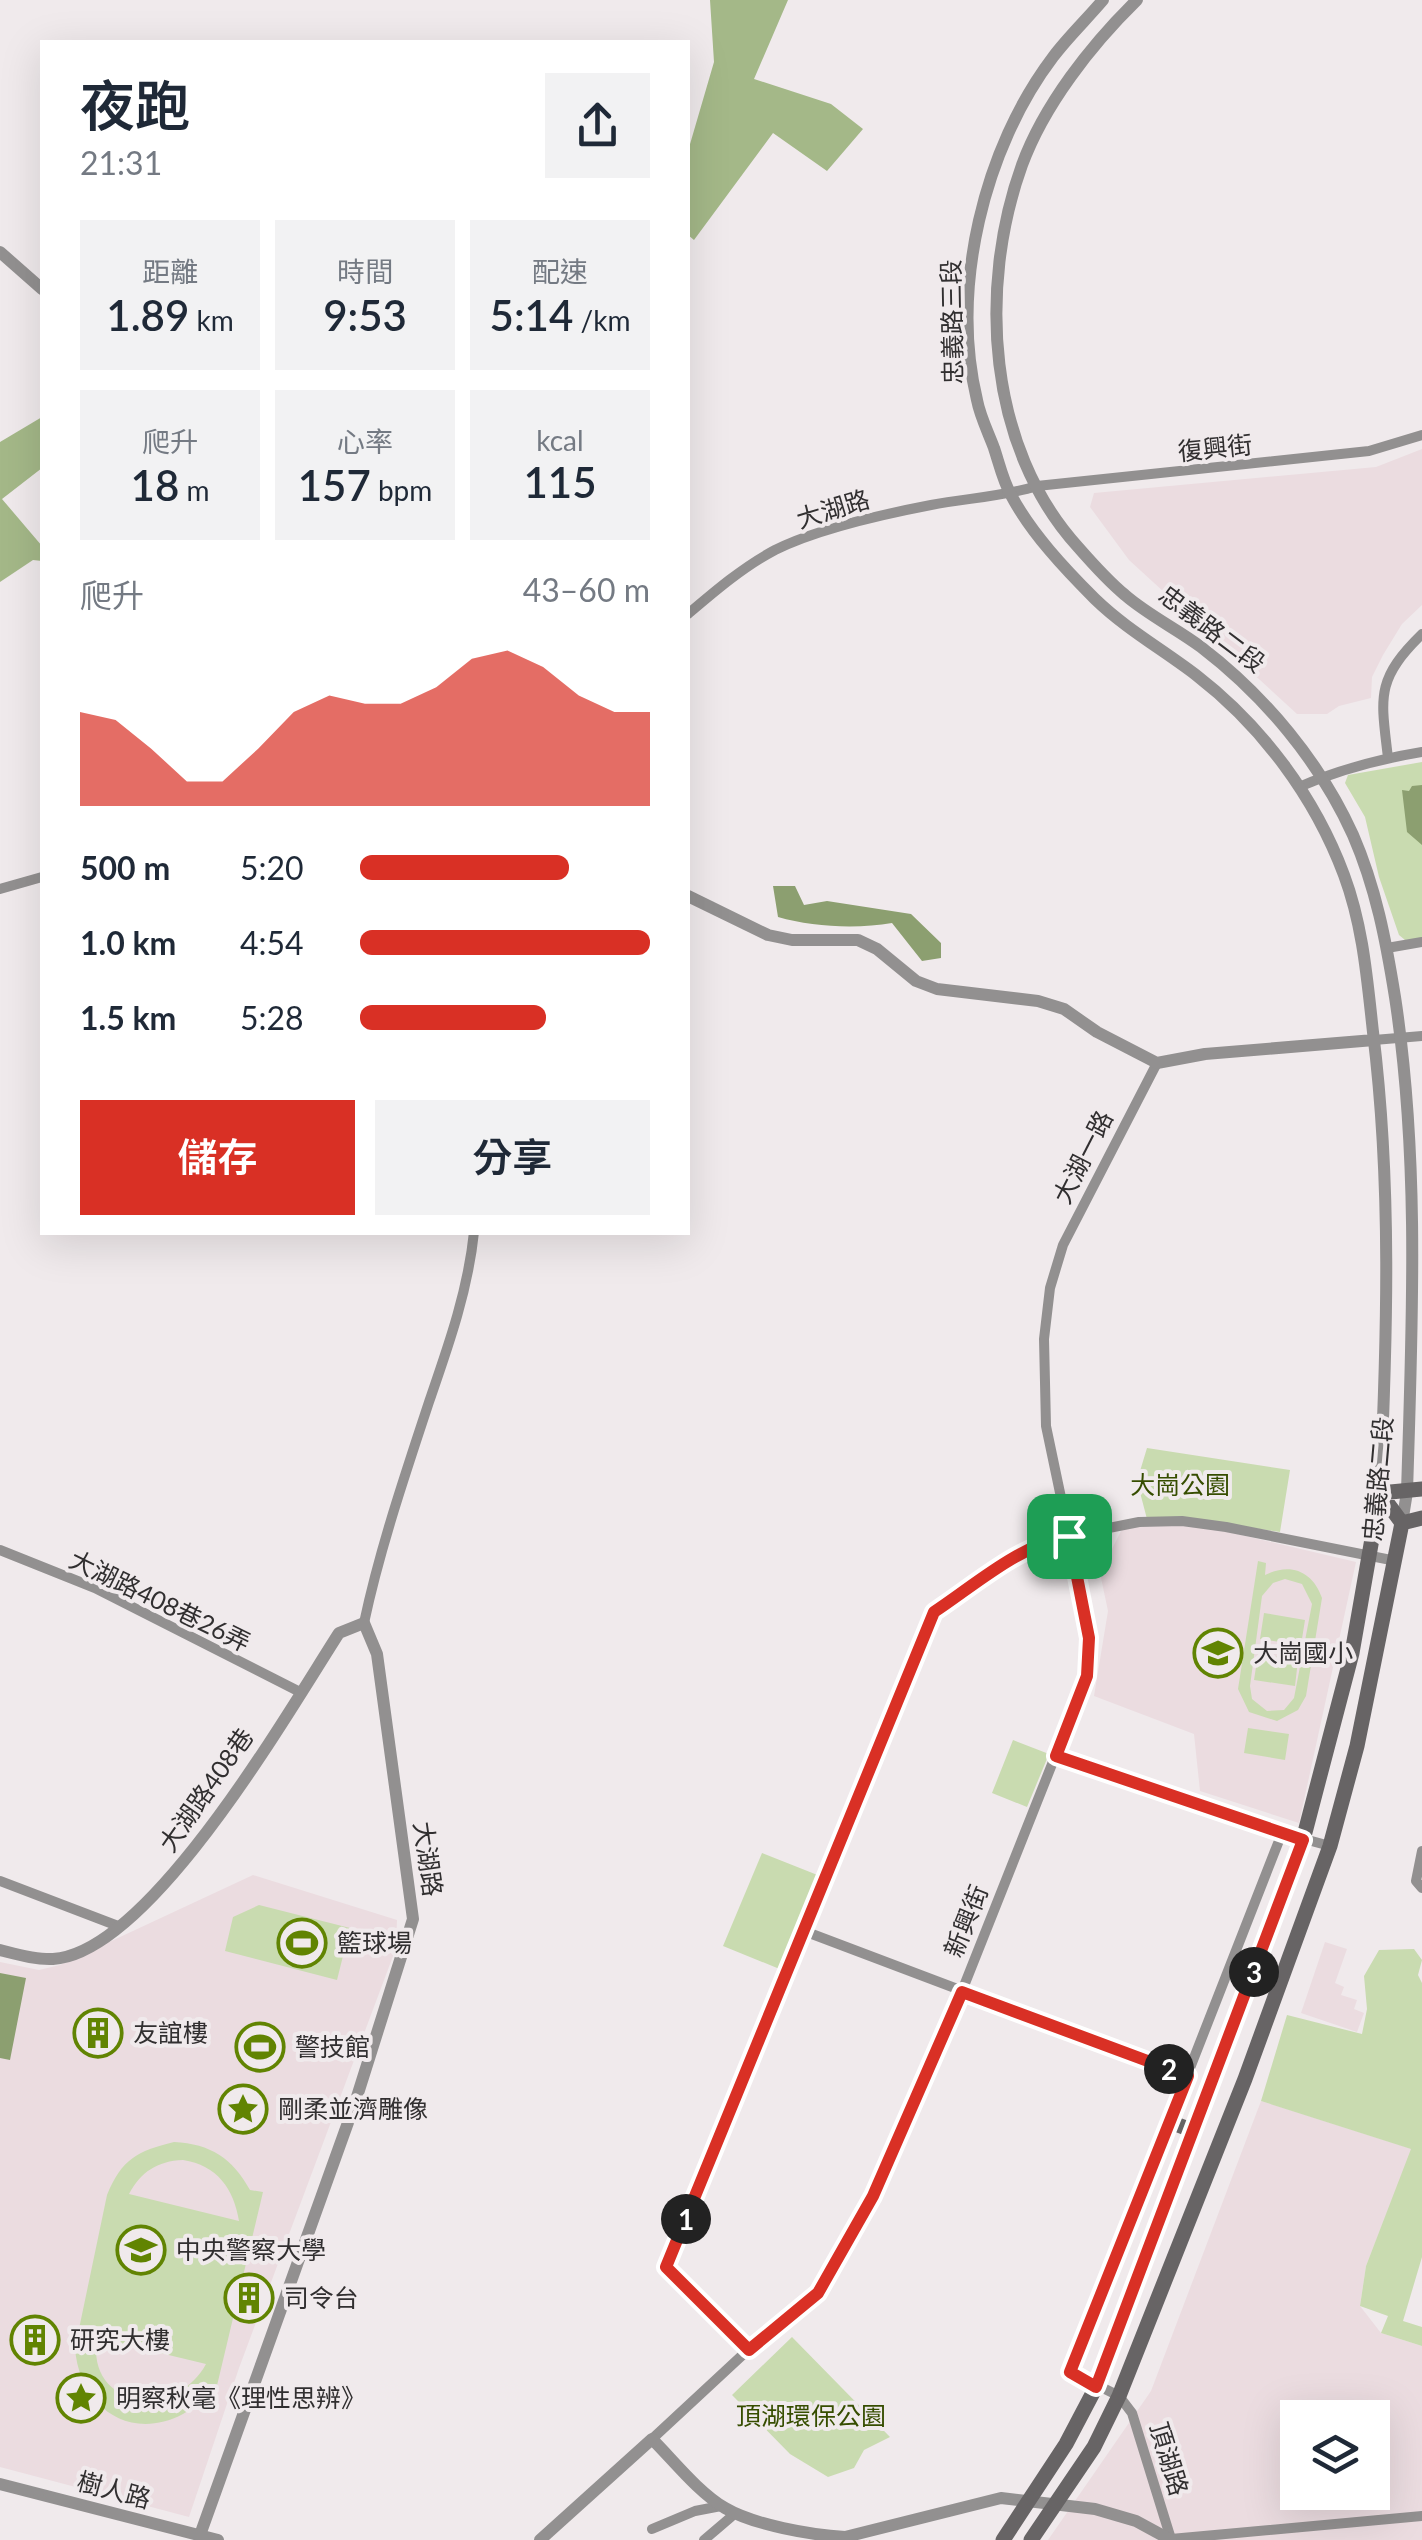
<!DOCTYPE html>
<html lang="zh-TW">
<meta charset="utf-8">
<style>
body{margin:0;font-family:Lato,"Noto Sans TC",sans-serif;background:#f2f2f3;color:#1f2937;height:100vh;display:flex;flex-direction:column;font-size:38px;white-space:nowrap}
*{box-sizing:border-box;margin:0}
p{font-size:32px;color:#747a83}
.icon{flex:none;width:55px;height:55px;fill:none;stroke:currentColor;stroke-width:2;stroke-linecap:round;stroke-linejoin:round}
.map{position:relative;flex:1;overflow:hidden}
.side{position:absolute;left:40px;top:40px;width:650px;height:1195px;display:flex;flex-direction:column;background:#fff;border-radius:0px;box-shadow:0 10px 40px #0002}
.side>*{flex:none}
.controls{position:absolute;left:1280px;top:2400px;display:grid;gap:20px}
.controls a{display:grid;place-items:center;width:110px;height:110px;border-radius:0px;background:#fff;box-shadow:0 10px 40px #0002;font-size:50px}
.pin{position:absolute;display:grid;place-items:center;width:85px;height:85px;color:#fff;margin:-42px;border-radius:20px;box-shadow:0 5px 15px #0006}
.km{position:absolute;width:50px;height:50px;margin:-25px;border-radius:50%;background:#222;color:#fff;font-size:28px;line-height:50px;text-align:center}
.round{display:grid;place-items:center;flex:none;width:105px;height:105px;border-radius:0px;background:#f2f2f3}
.overview{display:flex;align-items:center;justify-content:space-between;height:170px;padding:0 40px}
h1{font-size:55px;font-weight:600;line-height:75px}
.figures{display:grid;grid-template-columns:repeat(3,1fr);gap:15px;height:170px;padding:10px 40px}
.figures div{display:grid;align-content:center;border-radius:0px;background:#f2f2f3;text-align:center}
.figures b{font-size:42px;font-weight:600}
.figures small{font-size:28px;font-weight:400}
.figures p{font-size:28px}
.chart{height:280px;padding:20px 40px}
.chart p{display:flex;justify-content:space-between}
.chart svg{width:100%;height:180px;margin-top:10px;fill:#d93025;opacity:.7}
.action{display:flex;gap:20px;margin-top:auto;padding:20px 40px}
.action a{flex:1;height:115px;border-radius:0px;background:#d93025;color:#fff;font-size:40px;font-weight:600;line-height:115px;text-align:center}
.action a+a{background:#f2f2f3;color:#1f2937}
ul{padding:0 40px;list-style:none;font-size:32px}
li{display:grid;grid-template-columns:160px 120px 1fr;align-items:center;height:75px}
li i{height:25px;border-radius:12px;background:#d93025}
.map>svg:first-child{display:block}
</style>
<div class="map">
<svg width="1422" height="2540" viewBox="0 0 1422 2540">
<rect width="100%" height="100%" fill="#f0eaec"/>
<path fill="#ebdce0" fill-rule="evenodd" d="M1422,449V605L1402,624L1383,655L1372,677L1371,698L1339,706L1327,714H1297L1129,560L1090,507L1094,493L1376,467Z
M1139,1524H1195L1356,1562L1299,1823L1200,1791L1194,1734L1094,1696L1108,1611L1100,1573L1122,1529Z
M253,1875L397,1920L396,1948L239,2368L189,2517L0,2467V1962L39,1970L60,1965Z
M1325,1942L1347,1949L1335,1983L1344,1987L1341,1995L1357,2000L1354,2009L1364,2013L1357,2032L1301,2013Z
M1261,2101L1412,2149L1366,2266L1360,2306L1381,2333L1422,2346V2540H1048L1151,2391ZM1298,2418H1372V2492H1298Z"/>
<path fill="#c9dbb0" fill-rule="evenodd" d="M1422,762V939L1405,940L1399,935L1379,877L1365,817L1345,783L1348,775Z
M1147,1448L1290,1470L1280,1532L1183,1518L1147,1519L1137,1481Z
M1258,1561L1266,1563L1265,1575C1290,1562 1313,1571 1322,1598L1306,1696L1298,1710L1277,1721L1249,1712L1238,1689ZM1285,1579L1302,1584L1312,1604L1294,1698L1284,1710L1267,1711L1252,1699L1250,1686L1262,1596L1273,1583Z
M1264,1613L1305,1620L1301,1645L1260,1639Z
M1258,1654L1298,1660L1295,1686L1254,1680Z
M1248,1728L1289,1734L1285,1760L1244,1753Z
M1013,1740L1049,1754L1027,1807L992,1793Z
M762,1853L820,1876L782,1970L723,1946Z
M259,1905L350,1928L337,1980L225,1951L233,1917Z
M1414,1949L1422,1960L1418,1975L1422,1983V2257L1403,2321L1422,2327V2346L1381,2333L1388,2316L1360,2306L1366,2266L1411,2149L1261,2101L1287,2015L1362,2034L1367,2009L1364,1976L1379,1950Z
M174,2142C211,2144 232,2158 250,2190L263,2192L215,2394L207,2392C199,2400 192,2409 183,2414C128,2443 79,2405 75,2348L107,2195C122,2159 137,2151 174,2142ZM183,2160C217,2165 234,2189 239,2221L129,2194C141,2172 157,2161 183,2160ZM97,2339L98,2338L206,2364C175,2421 86,2408 97,2339Z
M792,2337L890,2437L864,2450L854,2468L828,2477L790,2454L732,2395Z"/>
<path fill="#a4b888" d="M710,0H788L754,79L831,104L863,129L827,171L773,133L694,240L688,235V151L714,62Z
M42,417V468L2,499L42,546V561L33,560L0,582V442Z"/>
<path fill="#8c9f70" d="M1422,785V845L1407,832L1402,790L1409,791L1412,786Z
M773,886H795L804,905L827,901L911,914L941,943V958L922,961L892,923C857,929 812,927 778,917Z
M0,1973L26,1978L10,2060L0,2058Z"/>
<g fill="none" stroke-linecap="round" stroke-linejoin="round">
<path stroke="#929090" stroke-width="10" d="M688,614C715,591 743,567 775,550C817,529 884,514 931,505C967,498 1002,497 1037,486L1369,451L1422,435
M1388,758C1381,697 1375,680 1422,634
M1299,787C1338,770 1380,759 1422,752
M0,889L42,877
M1387,948L1422,942
M1374,1040L1422,1036
M0,1550L95,1588L300,1692
M364,1623C380,1548 405,1475 429,1402C448,1347 468,1291 474,1232
M1056,1757L1282,1833L1330,1846
M1282,1833L1071,2372L1119,2396L1132,2413L1171,2539L1422,2516
M1422,1851L1416,1881L1422,1888
M0,1881L118,1926
M804,1931L1188,2076
M749,2349L666,2267L934,1612L1025,1552L1053,1539L1139,1522L1182,1521L1226,1527L1396,1561
M652,2439L749,2349L819,2293L873,2196L933,2064L1087,1676L1089,1638L1084,1607L1046,1426L1044,1339L1050,1288L1063,1245L1157,1063
M652,2529L695,2511L721,2506
M704,2540L731,2517"/>
<path stroke="#929090" stroke-width="12" d="M1103,0C1087,19 1068,37 1053,57C984,148 950,288 977,400C980,416 988,432 994,448C999,463 1003,481 1011,495C1031,533 1065,569 1095,599C1126,629 1162,649 1196,675C1262,726 1315,797 1344,875C1363,926 1367,978 1373,1032C1392,1186 1387,1339 1380,1493
M1137,0C1091,45 1044,105 1022,165C978,287 987,447 1078,547C1092,563 1108,581 1125,595C1148,615 1177,629 1201,647C1265,696 1320,762 1353,835C1376,888 1386,941 1395,997C1420,1161 1412,1328 1407,1492L1402,1523
M0,252L42,289
M688,896L768,935L792,940H858L877,949L916,981L937,989L1038,1001L1064,1009L1097,1032L1157,1063L1205,1054L1374,1040
M0,1950C16,1954 36,1960 53,1959C150,1953 288,1712 339,1633L364,1623L377,1654L413,1919L355,2103L200,2535
M0,2484L218,2540
M540,2540L652,2439C674,2461 698,2492 725,2508C754,2525 811,2535 845,2537L1001,2498L1095,2509L1136,2521L1171,2540"/>
<path stroke="#676465" stroke-width="15" d="M1380,1493L1422,1489
M1380,1493L1402,1523
M1402,1523L1422,1518
M1170,2122L1194,2131
M1003,2540L1066,2444L1096,2387L1303,1840L1352,1653L1380,1493
M1031,2540L1094,2447L1119,2396L1245,2079L1330,1846L1357,1746L1402,1523"/>
</g>
<g fill="none" stroke-linecap="round" stroke-linejoin="round">
<g stroke="#fff" stroke-width="20">
<path id="route" d="M1069,1536L1089,1638L1087,1676L1056,1756L1303,1840L1096,2387L1070,2372L1188,2076L962,1992L873,2196L818,2293L749,2350L666,2267L934,1612C975,1585 1019,1545 1069,1536Z"/>
</g>
<use href="#route" stroke="#d93025" stroke-width="12"/>
</g>
<defs>
<g id="school-ring" transform="scale(2.5)"><circle r="9.5" fill="#f0eaec" stroke="#618402" stroke-width="1.5"/><path d="M0-5L7-2L0 1L-7-2ZM-4 1L0 2.5L4 1V4Q0 6-4 4Z" fill="#618402"/></g>
<g id="stadium-ring" transform="scale(2.5)"><circle r="9.5" fill="#f0eaec" stroke="#618402" stroke-width="1.5"/><path d="M0-5a6.5 5 0 1 0 0 10a6.5 5 0 1 0 0-10ZM-3.5-1.8h7v3.6h-7Z" fill="#618402"/></g>
<g id="building-ring" transform="scale(2.5)"><circle r="9.5" fill="#f0eaec" stroke="#618402" stroke-width="1.5"/><path d="M-4-6H4V6H1V3H-1V6H-4ZM-2.5-4.3h1.7v1.8h-1.7ZM.8-4.3h1.7v1.8H.8ZM-2.5-1h1.7V.8h-1.7ZM.8-1h1.7V.8H.8Z" fill="#618402"/></g>
<g id="sight-ring" transform="scale(2.5)"><circle r="9.5" fill="#f0eaec" stroke="#618402" stroke-width="1.5"/><path d="M0-6L1.8-2.2L6-1.7L2.9 1.2L3.7 5.4L0 3.3L-3.7 5.4L-2.9 1.2L-6-1.7L-1.8-2.2Z" fill="#618402"/></g>
<g id="university-ring" transform="scale(2.5)"><circle r="9.5" fill="#f0eaec" stroke="#618402" stroke-width="1.5"/><path d="M0-5L7-2L0 1L-7-2ZM-4 1L0 2.5L4 1V4Q0 6-4 4Z" fill="#618402"/></g>
</defs>
<g fill-rule="evenodd">
<use href="#school-ring" x="1218" y="1653"/>
<use href="#stadium-ring" x="302" y="1943"/>
<use href="#building-ring" x="98" y="2033"/>
<use href="#stadium-ring" x="260" y="2047"/>
<use href="#sight-ring" x="243" y="2109"/>
<use href="#university-ring" x="141" y="2250"/>
<use href="#building-ring" x="249" y="2298"/>
<use href="#building-ring" x="35" y="2340"/>
<use href="#sight-ring" x="81" y="2398"/>
</g>
<g text-anchor="middle" stroke-width="8" stroke-linejoin="round" paint-order="stroke">
<g font-size="25" fill="#312f30" stroke="#f0eaec">
<text transform="translate(952 322) rotate(-91)" y="9">忠義路三段</text>
<text transform="translate(1215 448) rotate(-6)" y="9">復興街</text>
<text transform="translate(833 509) rotate(-17)" y="9">大湖路</text>
<text transform="translate(1212 629) rotate(37)" y="9">忠義路二段</text>
<text transform="translate(1083 1157) rotate(-63)" y="9">大湖一路</text>
<text transform="translate(1378 1479) rotate(-85)" y="9">忠義路二段</text>
<text transform="translate(160 1601) rotate(26)" y="9">大湖路408巷26弄</text>
<text transform="translate(206 1790) rotate(-55)" y="9">大湖路408巷</text>
<text transform="translate(428 1859) rotate(82)" y="9">大湖路</text>
<text transform="translate(966 1921) rotate(-68)" y="9">新興街</text>
<text transform="translate(1169 2459) rotate(73)" y="9">頂湖路</text>
<text transform="translate(114 2490) rotate(15)" y="9">樹人路</text>
</g>
<g font-size="25" fill="#364d00" stroke="#f0eaec">
<text x="1180" y="1494">大崗公園</text>
<text x="811" y="2425">頂湖環保公園</text>
</g>
<g font-size="25" fill="#312f30" stroke="#f0eaec" text-anchor="start">
<text x="1253" y="1662">大崗國小</text>
<text x="337" y="1952">籃球場</text>
<text x="133" y="2042">友誼樓</text>
<text x="295" y="2056">警技館</text>
<text x="278" y="2118">剛柔並濟雕像</text>
<text x="176" y="2259">中央警察大學</text>
<text x="284" y="2307">司令台</text>
<text x="70" y="2349">研究大樓</text>
<text x="116" y="2407">明察秋毫《理性思辨》</text>
</g>
</g>
</svg>
<div class="controls">
<a><svg class="icon" aria-label="layers" viewBox="0 0 24 24"><path d="M12 4l9 5-9 5-9-5zM3 14l9 5 9-5"/></svg></a>
</div>
<div class="pin" style="left:1069px;top:1536px;background:#1e9e55"><svg class="icon" aria-label="arrive" viewBox="0 0 24 24"><path d="M6 21V4h12l-3 4 3 4H6"/></svg></div>
<b class="km" style="left:686px;top:2219px">1</b>
<b class="km" style="left:1169px;top:2069px">2</b>
<b class="km" style="left:1254px;top:1972px">3</b>
<section class="side">
<div class="overview"><div><h1>夜跑</h1><p>21:31</p></div><a class="round"><svg class="icon" aria-label="share" viewBox="0 0 24 24"><path d="M12 15V3M7 8l5-5 5 5M5 13v7h14v-7"/></svg></a></div>
<div class="figures">
<div><p>距離</p><b>1.89<small> km</small></b></div>
<div><p>時間</p><b>9:53</b></div>
<div><p>配速</p><b>5:14<small> /km</small></b></div>
</div>
<div class="figures">
<div><p>爬升</p><b>18<small> m</small></b></div>
<div><p>心率</p><b>157<small> bpm</small></b></div>
<div><p>kcal</p><b>115</b></div>
</div>
<div class="chart"><p><span>爬升</span>43–60 m</p>
<svg viewBox="0 0 160 44" preserveAspectRatio="none"><path d="M0 44V21L10 23L20 30L30 38L40 38L50 30L60 21L70 17L80 19L90 19L100 15L110 8L120 6L130 10L140 17L150 21L160 21V44z"/></svg>
</div>
<ul>
<li><b>500 m</b>5:20<i style="width:72%"></i></li>
<li><b>1.0 km</b>4:54<i style="width:100%"></i></li>
<li><b>1.5 km</b>5:28<i style="width:64%"></i></li>
</ul>
<div class="action"><a>儲存</a><a>分享</a></div>
</section>
</div>
